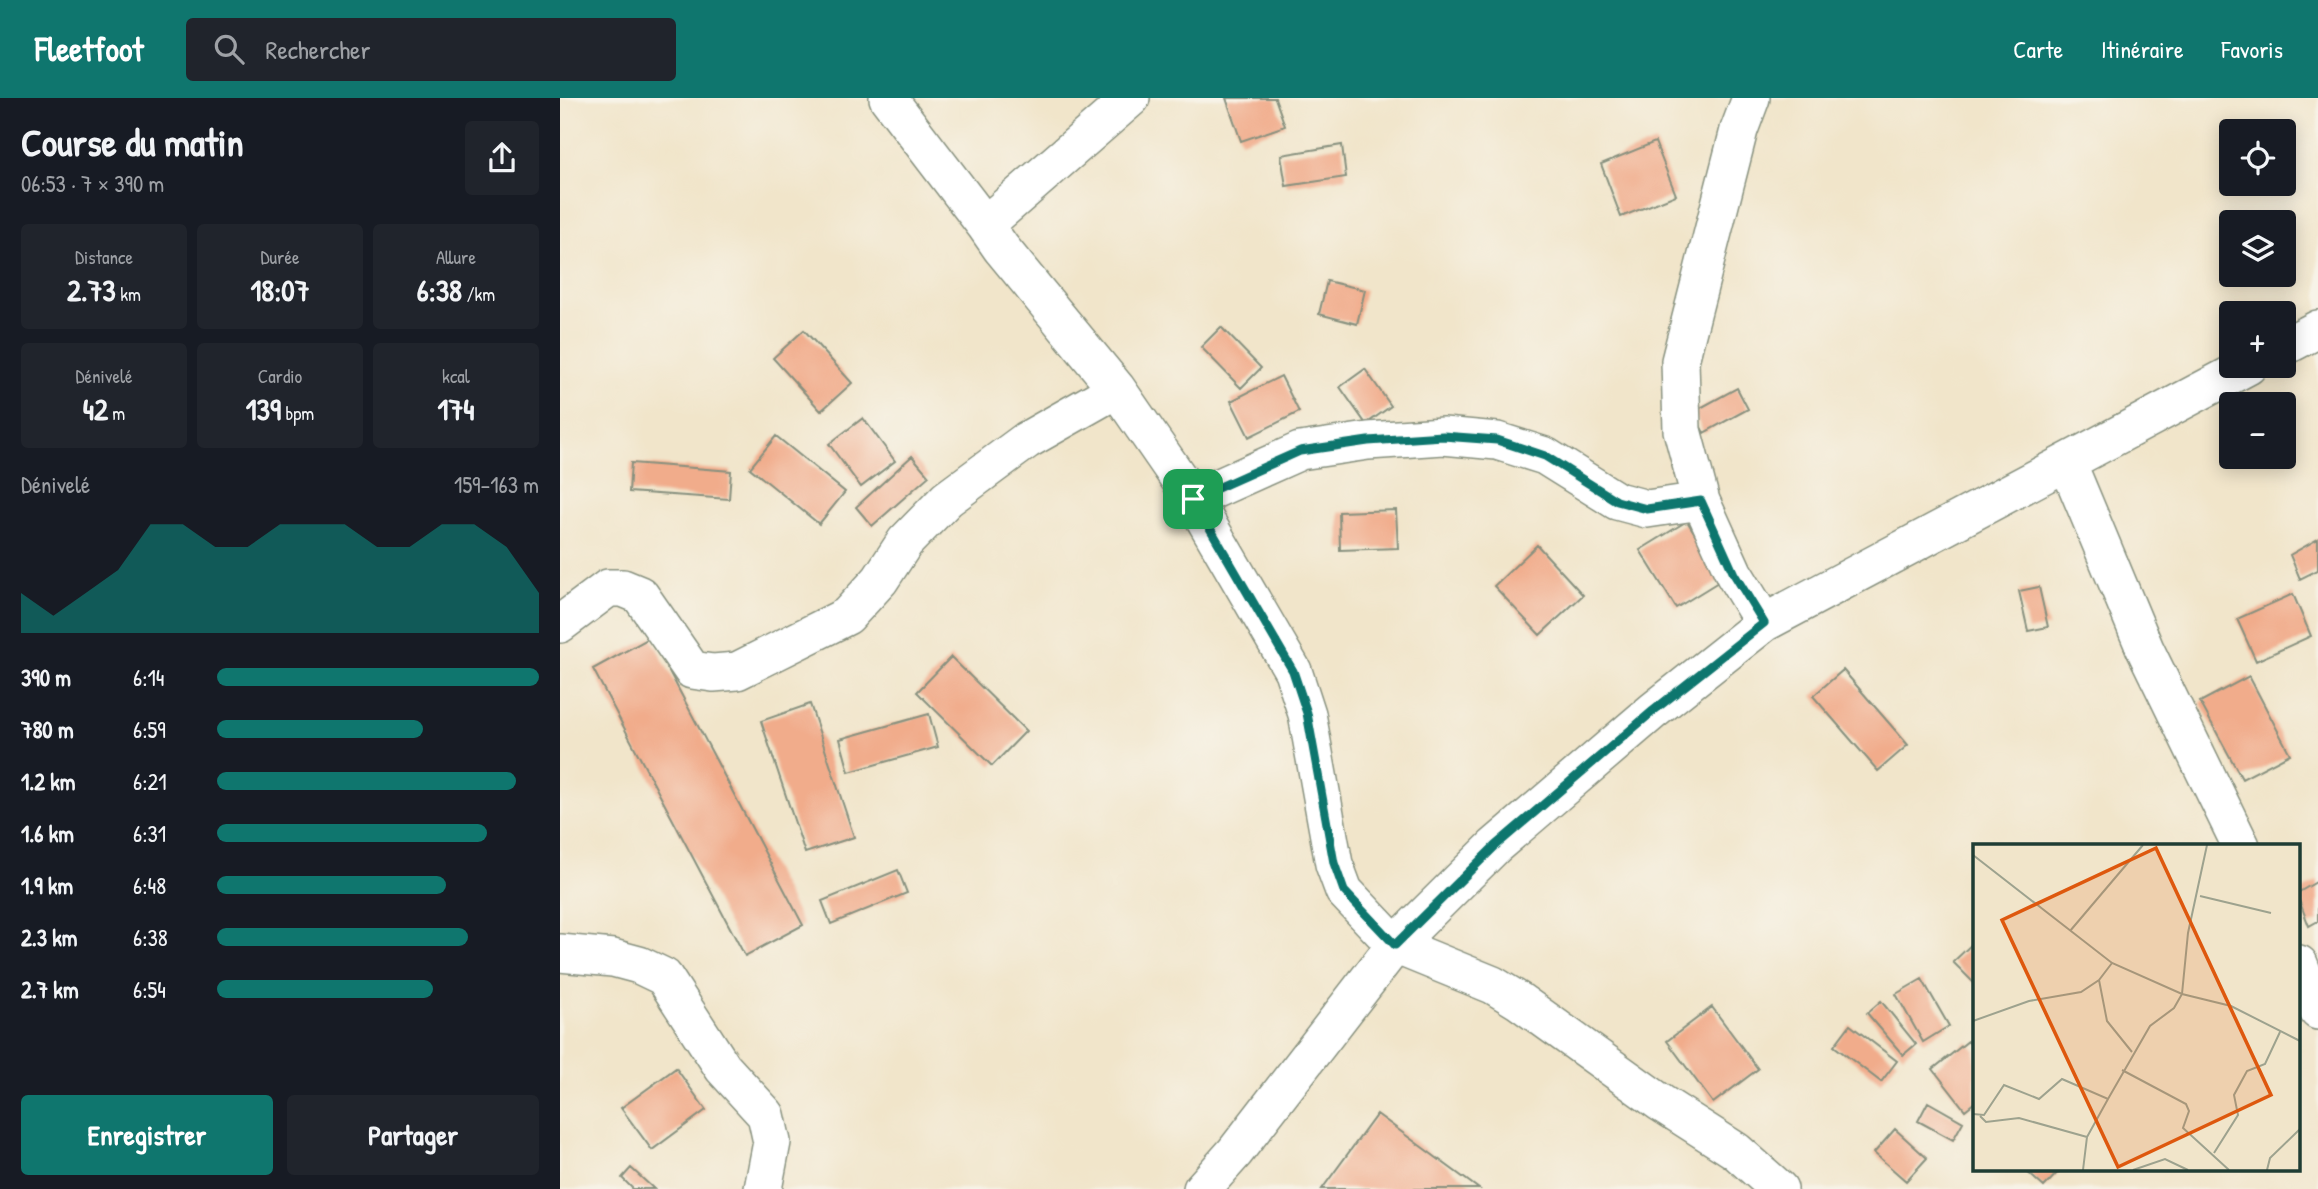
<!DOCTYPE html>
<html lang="fr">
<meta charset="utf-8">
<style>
body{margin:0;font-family:"Patrick Hand",sans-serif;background:#20242c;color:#f1f3f6;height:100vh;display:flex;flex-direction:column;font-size:26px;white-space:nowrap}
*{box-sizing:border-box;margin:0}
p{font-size:23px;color:#9ea1a6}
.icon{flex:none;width:38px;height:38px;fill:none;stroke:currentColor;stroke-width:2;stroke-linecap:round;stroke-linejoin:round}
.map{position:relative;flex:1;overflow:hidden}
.panel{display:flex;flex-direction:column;background:#171b24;width:560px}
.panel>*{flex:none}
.buttons{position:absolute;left:1659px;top:21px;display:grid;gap:14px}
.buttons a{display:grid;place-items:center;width:77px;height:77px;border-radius:7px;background:#171b24;box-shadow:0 4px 18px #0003;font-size:35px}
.pin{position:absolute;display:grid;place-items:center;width:60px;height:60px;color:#fff;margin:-30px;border-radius:14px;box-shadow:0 4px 10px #0006}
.round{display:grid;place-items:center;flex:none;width:74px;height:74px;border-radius:7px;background:#20242c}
.overview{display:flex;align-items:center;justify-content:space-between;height:119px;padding:0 21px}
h1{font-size:38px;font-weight:700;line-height:52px}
.metrics{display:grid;grid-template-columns:repeat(3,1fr);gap:10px;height:119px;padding:7px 21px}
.metrics div{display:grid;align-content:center;border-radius:7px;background:#20242c;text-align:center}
.metrics b{font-size:30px;font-weight:700}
.metrics small{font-size:19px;font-weight:400}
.metrics p{font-size:19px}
.chart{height:196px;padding:14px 21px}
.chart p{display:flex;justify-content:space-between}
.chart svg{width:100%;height:126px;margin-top:7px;fill:#0f766e;opacity:.7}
.action{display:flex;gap:14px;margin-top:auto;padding:14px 21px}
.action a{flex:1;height:80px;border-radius:7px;background:#0f766e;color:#fff;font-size:28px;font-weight:700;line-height:80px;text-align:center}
.action a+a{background:#20242c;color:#f1f3f6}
ul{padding:0 21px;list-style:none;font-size:23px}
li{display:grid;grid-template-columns:112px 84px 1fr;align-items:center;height:52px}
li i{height:18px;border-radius:9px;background:#0f766e}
header{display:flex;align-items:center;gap:42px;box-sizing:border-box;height:98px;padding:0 35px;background:#0f766e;color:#fff}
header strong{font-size:33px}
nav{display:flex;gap:38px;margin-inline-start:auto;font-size:24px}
.search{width:490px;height:63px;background:#20242c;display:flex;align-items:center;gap:18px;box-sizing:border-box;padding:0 24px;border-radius:7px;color:#9ea1a6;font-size:26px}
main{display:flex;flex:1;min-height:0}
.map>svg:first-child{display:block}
</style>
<header>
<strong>Fleetfoot</strong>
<div class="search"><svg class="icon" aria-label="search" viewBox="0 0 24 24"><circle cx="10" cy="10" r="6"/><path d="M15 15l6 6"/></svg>Rechercher</div>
<nav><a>Carte</a><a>Itinéraire</a><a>Favoris</a></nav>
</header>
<main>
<section class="panel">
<div class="overview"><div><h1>Course du matin</h1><p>06:53 · 7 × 390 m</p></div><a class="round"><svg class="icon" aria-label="share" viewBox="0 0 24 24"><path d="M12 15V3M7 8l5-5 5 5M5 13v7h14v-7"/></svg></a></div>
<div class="metrics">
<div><p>Distance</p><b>2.73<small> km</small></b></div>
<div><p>Durée</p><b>18:07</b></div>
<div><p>Allure</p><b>6:38<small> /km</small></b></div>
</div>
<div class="metrics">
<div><p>Dénivelé</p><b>42<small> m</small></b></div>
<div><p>Cardio</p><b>139<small> bpm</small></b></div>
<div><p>kcal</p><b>174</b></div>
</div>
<div class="chart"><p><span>Dénivelé</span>159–163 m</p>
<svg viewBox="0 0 160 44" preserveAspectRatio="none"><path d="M0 44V30L10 38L20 30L30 22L40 6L50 6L60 14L70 14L80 6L90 6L100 6L110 14L120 14L130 6L140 6L150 14L160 30V44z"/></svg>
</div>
<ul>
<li><b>390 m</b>6:14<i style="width:100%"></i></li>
<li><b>780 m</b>6:59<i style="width:64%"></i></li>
<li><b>1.2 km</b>6:21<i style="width:93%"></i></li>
<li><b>1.6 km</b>6:31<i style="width:84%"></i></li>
<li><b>1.9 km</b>6:48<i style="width:71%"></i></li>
<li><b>2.3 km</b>6:38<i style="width:78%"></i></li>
<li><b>2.7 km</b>6:54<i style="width:67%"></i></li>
</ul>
<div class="action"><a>Enregistrer</a><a>Partager</a></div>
</section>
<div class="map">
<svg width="1758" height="1091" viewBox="0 0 1758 1091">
<rect width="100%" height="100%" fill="#f7f3e8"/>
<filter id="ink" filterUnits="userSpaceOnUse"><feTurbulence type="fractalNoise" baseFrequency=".0143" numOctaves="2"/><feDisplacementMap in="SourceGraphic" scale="14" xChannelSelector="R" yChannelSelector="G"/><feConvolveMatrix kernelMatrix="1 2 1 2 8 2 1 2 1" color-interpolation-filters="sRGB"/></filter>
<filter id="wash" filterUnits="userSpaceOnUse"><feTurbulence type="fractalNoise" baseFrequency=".00686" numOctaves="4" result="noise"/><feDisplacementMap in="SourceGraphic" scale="28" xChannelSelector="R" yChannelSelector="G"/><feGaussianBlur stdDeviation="1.57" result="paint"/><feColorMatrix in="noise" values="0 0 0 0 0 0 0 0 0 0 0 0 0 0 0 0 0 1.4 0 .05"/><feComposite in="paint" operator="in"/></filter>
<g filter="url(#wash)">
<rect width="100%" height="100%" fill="#f1e5ca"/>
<g id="blocks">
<path fill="#f1ac8b" d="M666,0H715L725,28L681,43Z
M1095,44L1116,97L1061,119L1041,66Z
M782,47L786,79L726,88L721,57Z
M767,183L805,192L797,226L759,216Z
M661,229L701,270L681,290L641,249Z
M244,232L292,285L261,313L213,260Z
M805,271L831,308L806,326L780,289Z
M721,278L739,314L689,339L671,303Z
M1177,290L1188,311L1144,335L1133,314Z
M303,320L335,363L301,389L269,346Z
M216,338L285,394L259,426L190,370Z
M352,358L369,378L312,428L296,409Z
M71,365L171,373L169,401L69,394Z
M836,412L838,450L780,452L779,414Z
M1127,423L1163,481L1116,510L1080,452Z
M1758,441V472L1740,481L1730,457Z
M977,447L1023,497L980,537L934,488Z
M1479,489L1488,529L1468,533L1459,493Z
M1733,496L1751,538L1696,563L1677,521Z
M91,539L243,827L185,858L33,571Z
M391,559L466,633L432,668L357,594Z
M1283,572L1348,647L1318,673L1253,598Z
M1689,578L1730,656L1682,681L1640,604Z
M250,606L294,739L245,755L201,623Z
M369,616L378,649L289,674L280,641Z
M338,772L347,795L271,826L262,803Z
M1758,783V823L1749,828L1739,802V794Z
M1415,843V886L1393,864Z
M1362,881L1389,928L1363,944L1336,896Z
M1321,903L1356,946L1343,957L1307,915Z
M1152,909L1198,971L1153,1005L1107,943Z
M1290,927L1337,963L1321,984L1274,948Z
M1408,943L1415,952V1004L1405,1012L1373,971Z
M116,970L146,1012L92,1052L61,1010Z
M1368,1004L1403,1024L1393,1042L1358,1023Z
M817,1016L919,1091H762Z
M1335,1031L1367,1060L1346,1083L1314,1055Z
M71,1070L94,1091H73L62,1080Z
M1465,1072H1500L1484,1089Z"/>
</g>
</g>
<g filter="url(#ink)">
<use href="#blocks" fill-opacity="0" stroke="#88917f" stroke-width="2"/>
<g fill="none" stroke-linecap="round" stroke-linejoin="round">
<g stroke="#88917f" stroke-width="40">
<path id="minor" d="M328,0L425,127
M571,0L425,127L441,150L557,291L633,401L733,573L747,616L774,766L784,793L835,847L933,887L959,903L1101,1005L1176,1053L1219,1091
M1191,0L1179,32L1120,263L1122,332L1141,403L1174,476L1204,525
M1724,249L1758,231
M1507,364L1585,551L1681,748
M633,401L740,353L808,343L883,338L937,343L985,358L1057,403L1087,411L1141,403
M0,526L48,490H63L80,497L132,572L153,575L177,573L287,518L320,482L345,444L387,401L467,342L557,291
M0,855L53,860L79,867L104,879L163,970L206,1017L212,1044L203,1091
M1739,866L1758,913
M642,1091L675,1054L835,847L935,748L1093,613L1204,525L1688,268"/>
</g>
<use href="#minor" stroke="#fff" stroke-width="37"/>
</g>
</g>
<g fill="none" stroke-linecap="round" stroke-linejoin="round" filter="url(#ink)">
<g stroke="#fff" stroke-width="14">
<path id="route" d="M883,338L937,342L985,358L1057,403L1087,411L1141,403L1174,476L1204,525L1093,613L935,748L835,847L784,793L774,765L747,615L733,573L633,401L740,353L808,343Z"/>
</g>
<use href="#route" stroke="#0f766e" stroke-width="9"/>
</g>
<g transform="translate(1413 746)">
<rect width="327" height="327" fill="#f1e5ca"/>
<path fill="none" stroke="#9da28e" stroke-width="2" d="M0,11L139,119L209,150L258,162L327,197M227,52L298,69M97,87L170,1M126,136L134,177L159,208M0,177L56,157L108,148L126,136L139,119M149,226L213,260L216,267L210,284L256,326M0,270L11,271L31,241L66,255L89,235L135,255L177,182L201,164L209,150L215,89L234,1M7,272L13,278L46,274L114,293M241,309L265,271L261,251L274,227L292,220L307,188M110,326L114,293L135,255M160,326L192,315L215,326M294,326L297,314L327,285"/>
<path fill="#de580e" fill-opacity="0.15" stroke="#de580e" stroke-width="3.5" d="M183,4L298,251L145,323L29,76Z"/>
<rect width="327" height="327" fill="none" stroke="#1f3d34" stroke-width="3.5"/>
</g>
</svg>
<div class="buttons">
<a><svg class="icon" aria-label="locate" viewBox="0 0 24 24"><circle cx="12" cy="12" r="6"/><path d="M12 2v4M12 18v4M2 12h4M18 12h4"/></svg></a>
<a><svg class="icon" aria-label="layers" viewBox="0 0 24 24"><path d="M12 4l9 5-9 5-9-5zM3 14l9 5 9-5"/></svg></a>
<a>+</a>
<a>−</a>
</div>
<div class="pin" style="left:633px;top:401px;background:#1e9e55"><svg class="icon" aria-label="arrive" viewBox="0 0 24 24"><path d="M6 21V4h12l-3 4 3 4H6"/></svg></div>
</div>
</main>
